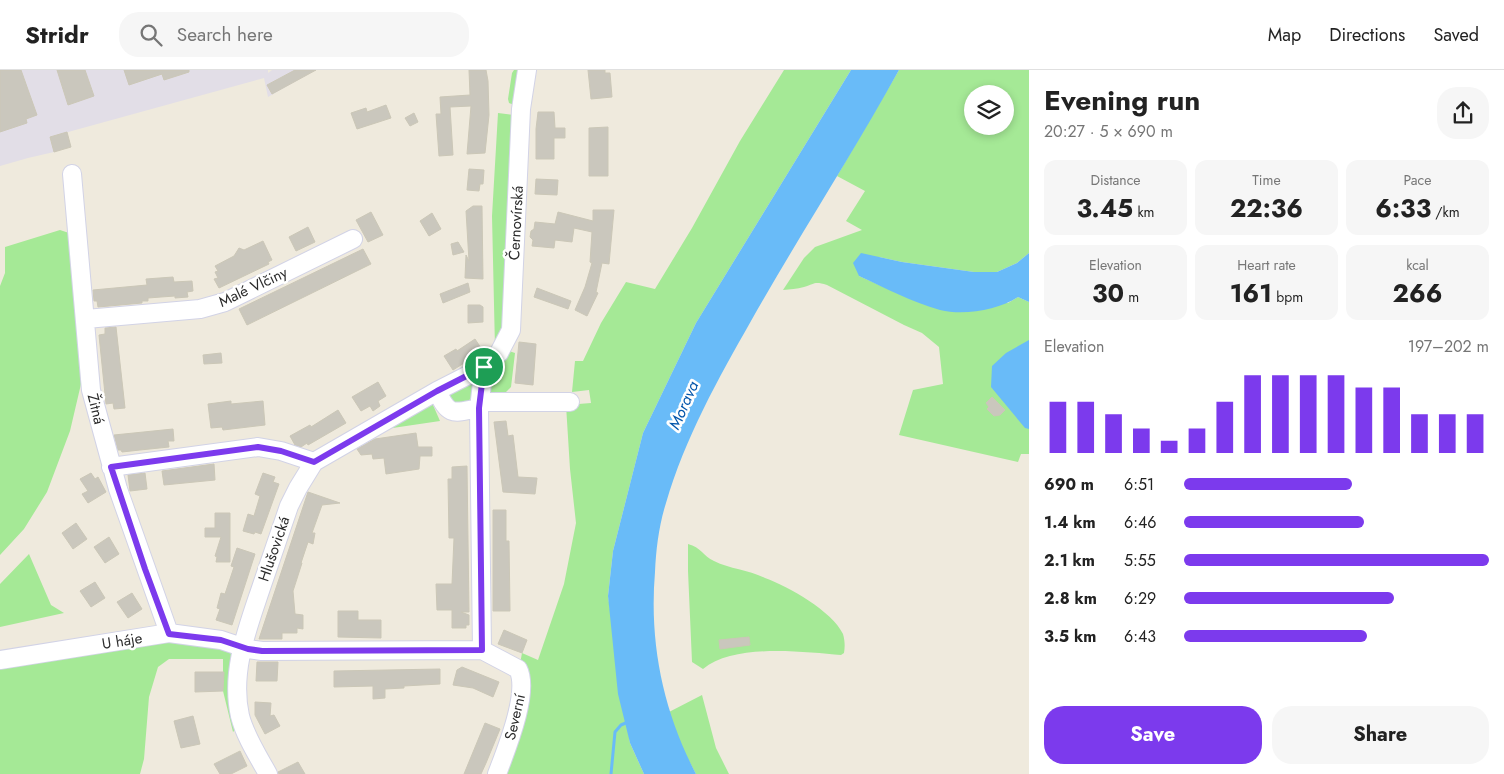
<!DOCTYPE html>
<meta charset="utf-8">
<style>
body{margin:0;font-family:Jost,sans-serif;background:#f6f6f6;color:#222;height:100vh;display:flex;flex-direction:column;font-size:19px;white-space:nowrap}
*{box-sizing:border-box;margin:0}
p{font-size:16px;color:#767676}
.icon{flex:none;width:28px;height:28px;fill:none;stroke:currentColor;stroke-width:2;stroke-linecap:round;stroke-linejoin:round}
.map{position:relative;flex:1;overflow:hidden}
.side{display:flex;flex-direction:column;background:#fff;width:475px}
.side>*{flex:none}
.controls{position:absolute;left:964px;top:15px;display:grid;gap:10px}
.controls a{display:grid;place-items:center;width:50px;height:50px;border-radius:50%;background:#fff;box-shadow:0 2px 8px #0003;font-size:25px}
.pin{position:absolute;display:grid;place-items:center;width:42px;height:42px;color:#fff;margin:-21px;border:2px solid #fff;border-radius:50%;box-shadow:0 1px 5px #0007}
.round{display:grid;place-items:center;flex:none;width:52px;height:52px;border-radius:20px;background:#f6f6f6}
.summary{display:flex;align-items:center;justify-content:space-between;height:85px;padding:0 15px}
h1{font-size:28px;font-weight:700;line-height:38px}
.stats{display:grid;grid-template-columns:repeat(3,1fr);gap:8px;height:85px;padding:5px 15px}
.stats div{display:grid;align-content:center;border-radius:12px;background:#f6f6f6;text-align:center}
.stats b{font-size:25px;font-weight:700}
.stats small{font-size:14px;font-weight:400}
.stats p{font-size:14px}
.chart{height:140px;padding:10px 15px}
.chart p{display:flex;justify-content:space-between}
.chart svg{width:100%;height:90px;margin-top:5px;stroke:#7c3aed;stroke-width:6}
.action{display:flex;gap:10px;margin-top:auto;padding:10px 15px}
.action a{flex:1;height:58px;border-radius:20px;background:#7c3aed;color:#fff;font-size:20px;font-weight:700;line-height:58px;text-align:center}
.action a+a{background:#f6f6f6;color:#222}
ul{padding:0 15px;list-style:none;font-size:16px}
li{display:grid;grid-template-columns:80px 60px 1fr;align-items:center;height:38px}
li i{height:12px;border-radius:6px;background:#7c3aed}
header{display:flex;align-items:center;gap:30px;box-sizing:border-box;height:70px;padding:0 25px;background:#fff;border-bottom:1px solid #e0e0e0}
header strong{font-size:24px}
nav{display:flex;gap:28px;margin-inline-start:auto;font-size:18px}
.search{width:350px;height:45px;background:#f6f6f6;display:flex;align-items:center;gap:12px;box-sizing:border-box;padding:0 18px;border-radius:20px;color:#767676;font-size:19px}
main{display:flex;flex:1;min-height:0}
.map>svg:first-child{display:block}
</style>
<header>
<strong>Stridr</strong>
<div class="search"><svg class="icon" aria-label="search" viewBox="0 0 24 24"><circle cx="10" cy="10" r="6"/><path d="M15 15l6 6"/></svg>Search here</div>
<nav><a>Map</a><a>Directions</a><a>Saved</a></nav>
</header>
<main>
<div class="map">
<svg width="1029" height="704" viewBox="0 0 1029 704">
<rect width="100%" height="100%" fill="#efeadd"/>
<path fill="#e2dee7" d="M0,0H268V3L272,0H316L268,27L264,8L50,67L54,82L28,88L0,96Z"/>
<path fill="#a5e996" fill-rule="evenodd" d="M514,0H522L514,35L509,33L508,29L512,3Z
M784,0H851L696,253L643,363L613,481L608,526L630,673L644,704H500L522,583L538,590L564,514L576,453L570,399L566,335L591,333L589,320L572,322L575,291H583L601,253L626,212L655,219L692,158L740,71Z
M899,0H1029V183L1017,193L997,202H974L902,192L879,187L859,206L913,230L1008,233L1018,227L1029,232V384H1021L1018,392L899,365L913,320L943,314L939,277L922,263L904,255L827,215C814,211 815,214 804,217C797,219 790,219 783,220L804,188L815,177L862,160L846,151L865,121L837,106ZM972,24H1005V56H972Z
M498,43L514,45L504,259L495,278L492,146Z
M60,160L69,163L81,281V314L70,361L47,422L24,459L0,485V216L5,203V177Z
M509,281L515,283L511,317L505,323L489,326L493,309Z
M472,311C476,322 471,330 463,337L446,331L449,320Z
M430,334L433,335L440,351L379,360Z
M688,474C701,477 703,486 714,491C730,499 749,500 765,508C789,517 832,541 843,564C845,571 845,577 844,583L841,585C803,582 734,573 703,599L692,592L688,501Z
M29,484L51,535L64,543L0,557V514Z
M169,567L233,581L237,658L233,662L223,621V589H169L158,597L149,627L144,689L140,704H0V596Z
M702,625L716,678L729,704H696L683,680L669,642Z"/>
<path fill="#69bbf8" d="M851,0H899C852,85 799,166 751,251C718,309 685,368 666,433C659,455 656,479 655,502C649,573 663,641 696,704H644L630,673L618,624L608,526L613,481L643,363L696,253Z
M861,183L902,192L974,202H997L1017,193L1029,183V232L1018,227C998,240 964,246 940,240C912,232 885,218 859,206L853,193Z
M1029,270V359L1025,358L991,317L992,296L1006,283Z"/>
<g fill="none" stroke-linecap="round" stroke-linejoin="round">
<path stroke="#69bbf8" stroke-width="3" d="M611,704L615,662L621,655L628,652"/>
</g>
<path fill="#cac7bd" stroke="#cbc7b7" d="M0,0H21L37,45L26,49L27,53L0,62Z
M57,0H85L94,26L68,35Z
M124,0H189V2L164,10L162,4L129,15Z
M295,0H316L272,24L267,15Z
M469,0H486L488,11L489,45L485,83L467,84L471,36L450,37L453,85L439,86L436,44H441L440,27L470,25Z
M588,0H605V3H610L612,27L591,29Z
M386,35L391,48L357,59L351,43L366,38L367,42Z
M538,42H554L555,58H565V68H554V89H536V59Z
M414,43L418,52L410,56L405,48Z
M608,57V106H589V58Z
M67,62L71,77L54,82L50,67Z
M469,99L484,100L483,114H480L479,121L467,120Z
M536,109L558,110L557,125L535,124Z
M473,136H482L483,209L465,208L466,185L469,191L466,141Z
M593,140H614L609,194L602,193L596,222L598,223L587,246L575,240L585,217L592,193L590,192L592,162L574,158L572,172L555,170L554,178L532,176L533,170L530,167L531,161L534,159L535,152L555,154L558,142L593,151Z
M371,142L383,165L368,172L356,150Z
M432,143L441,159L429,166L420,151Z
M308,157L315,172L296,181L289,167Z
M263,171L272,190L268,192L269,194L219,218L214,209L218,208L215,202L218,201L215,196L234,186L239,178L244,180Z
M458,172L464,182L453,185L451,174Z
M363,179L371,194L247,255L239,239Z
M173,207L174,212L192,211L193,221L187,222L188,227L175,228V226L161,227L148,228V231H142V233L98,237L97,231H94L93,220L147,215L146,209Z
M468,213L470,222L443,233L440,224Z
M537,218L571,231L568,239L534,227Z
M468,235H480L483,237V252L468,253Z
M116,257L125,338L114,339L113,333L106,334L99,265L105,264V258Z
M475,269L483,281L453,300L444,286L456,279L457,281Z
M519,272L536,274L533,315L515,313Z
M221,283L222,293L204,294L203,285Z
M378,312L386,326L378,331L380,336L373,341L370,336L361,341L352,327Z
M992,327L1005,340L1000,345L994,346L987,339L989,337L986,333Z
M231,331V334L263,331L265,355L223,360L222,357L211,358L208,334Z
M338,340L346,353L308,375L307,373L301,377L295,375L290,366L310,355L311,357Z
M506,351L508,366L513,365L518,407L537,408L535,424L503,422L494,352Z
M173,359L174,371H168L169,377L140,380L122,382L121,380H118L114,365Z
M416,363L418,377H432V386H420L419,399L386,404L384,388L373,389L372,384L361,385L357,379L375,369Z
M214,394L215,410L164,415L162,401Z
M467,396L469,542H461L469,545V555H466V558H452V540H437L436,514H452L454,468H449L448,409H452V397Z
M91,403L95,409L98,407L106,422L88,433L82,424L88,421L80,409Z
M145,403L147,419L130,421L128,405Z
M263,403L275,407L273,412L279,414L261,464L255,462L254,464L243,461L248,444L254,446L260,426L255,424Z
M308,422L340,433L322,435L312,463H315L313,474L308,472L301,493H302L293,521L295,544L303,545V559L297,558V563H282V569H259Z
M493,440H506V471H509L510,541H493Z
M215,443H230V492H216L217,487L215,486L221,467H205V458H215Z
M76,453L87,469L73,479L62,463Z
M109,467L119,484L105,493L94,477Z
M237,478L255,484L232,555L216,550L220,539L217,538L221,523L225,524L234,497L231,496Z
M95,512L105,528L91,537L80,521Z
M132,523L142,539L128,548L117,532Z
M338,541H358V550H381V568L338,567Z
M504,560L527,570L522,583L498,574Z
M749,567L750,575L720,579L719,570Z
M257,592H278L277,611H256Z
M462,597L499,612L493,627L473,618L453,615L457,600Z
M440,599V614L404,616V618L385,619V628L373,629V616L334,617V601Z
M195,602H224L223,621L195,622Z
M255,632L271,633L270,646L274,645L280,656L265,664L255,645Z
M193,646L200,674L181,678L174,651Z
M485,653L500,659L486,693L481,704H464Z
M240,681L247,696L231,704H220L214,694Z
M298,692L305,704H279L278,702Z"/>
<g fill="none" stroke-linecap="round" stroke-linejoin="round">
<g stroke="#d2d3e6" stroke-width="20">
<path id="minor" d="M72,104L91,320L118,419L169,563
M86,249L200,239L225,232L353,169
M437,321C449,347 453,343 479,338
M480,332H570
M111,397L258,377L281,381L314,392
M482,580L479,338L484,297
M0,590L169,563L221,570L248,579L262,581L482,580L518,599C530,622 506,680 497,704
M268,704C258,686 245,666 240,646C230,601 248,557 262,515C271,489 280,462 289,436L298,418L314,392L437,321L484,297L499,283L511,260L521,39L527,0"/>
</g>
<use href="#minor" stroke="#fff" stroke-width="18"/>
</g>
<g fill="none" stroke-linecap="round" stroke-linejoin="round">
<g stroke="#fff" stroke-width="10">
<path id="route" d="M484,297L479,338L482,580L262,581L248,579L221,570L169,564L145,499L111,397L258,377L281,381L314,392L437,321Z"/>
</g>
<use href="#route" stroke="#7c3aed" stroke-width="6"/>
</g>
<g text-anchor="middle" stroke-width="5" stroke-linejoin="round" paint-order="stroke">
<g font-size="15" fill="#2c2c2c" stroke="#fff">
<text transform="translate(516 153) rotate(-87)" y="5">Černovírská</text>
<text transform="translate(253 217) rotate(-25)" y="5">Malé Vlčiny</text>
<text transform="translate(96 339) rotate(76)" y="5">Žitná</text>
<text transform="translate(274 479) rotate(-71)" y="5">Hlušovická</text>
<text transform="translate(122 571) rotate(-9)" y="5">U háje</text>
<text transform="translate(515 647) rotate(-77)" y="5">Severní</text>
</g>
<g font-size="16" font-style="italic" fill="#0355aa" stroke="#fff">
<text transform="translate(683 335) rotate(-66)" y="6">Morava</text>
</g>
</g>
</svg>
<div class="controls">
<a><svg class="icon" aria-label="layers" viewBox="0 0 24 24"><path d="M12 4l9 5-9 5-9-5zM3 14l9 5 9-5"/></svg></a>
</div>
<div class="pin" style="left:484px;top:297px;background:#1e9e55"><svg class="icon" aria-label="arrive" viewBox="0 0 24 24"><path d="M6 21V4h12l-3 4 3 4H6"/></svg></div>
</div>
<section class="side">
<div class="summary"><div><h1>Evening run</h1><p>20:27 · 5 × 690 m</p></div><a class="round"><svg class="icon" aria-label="share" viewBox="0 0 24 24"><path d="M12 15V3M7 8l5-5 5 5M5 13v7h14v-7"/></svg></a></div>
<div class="stats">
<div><p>Distance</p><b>3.45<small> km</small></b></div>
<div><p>Time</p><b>22:36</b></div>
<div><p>Pace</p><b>6:33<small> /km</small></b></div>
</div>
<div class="stats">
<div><p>Elevation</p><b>30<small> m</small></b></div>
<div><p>Heart rate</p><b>161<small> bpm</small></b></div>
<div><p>kcal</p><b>266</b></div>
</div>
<div class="chart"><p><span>Elevation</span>197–202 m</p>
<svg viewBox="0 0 160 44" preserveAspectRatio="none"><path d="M5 44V19M15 44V19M25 44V25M35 44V32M45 44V38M55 44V32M65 44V19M75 44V6M85 44V6M95 44V6M105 44V6M115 44V12M125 44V12M135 44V25M145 44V25M155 44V25"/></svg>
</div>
<ul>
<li><b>690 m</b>6:51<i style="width:55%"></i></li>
<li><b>1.4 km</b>6:46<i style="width:59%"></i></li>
<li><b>2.1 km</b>5:55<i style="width:100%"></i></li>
<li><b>2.8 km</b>6:29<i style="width:69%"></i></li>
<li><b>3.5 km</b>6:43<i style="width:60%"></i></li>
</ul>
<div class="action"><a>Save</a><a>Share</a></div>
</section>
</main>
